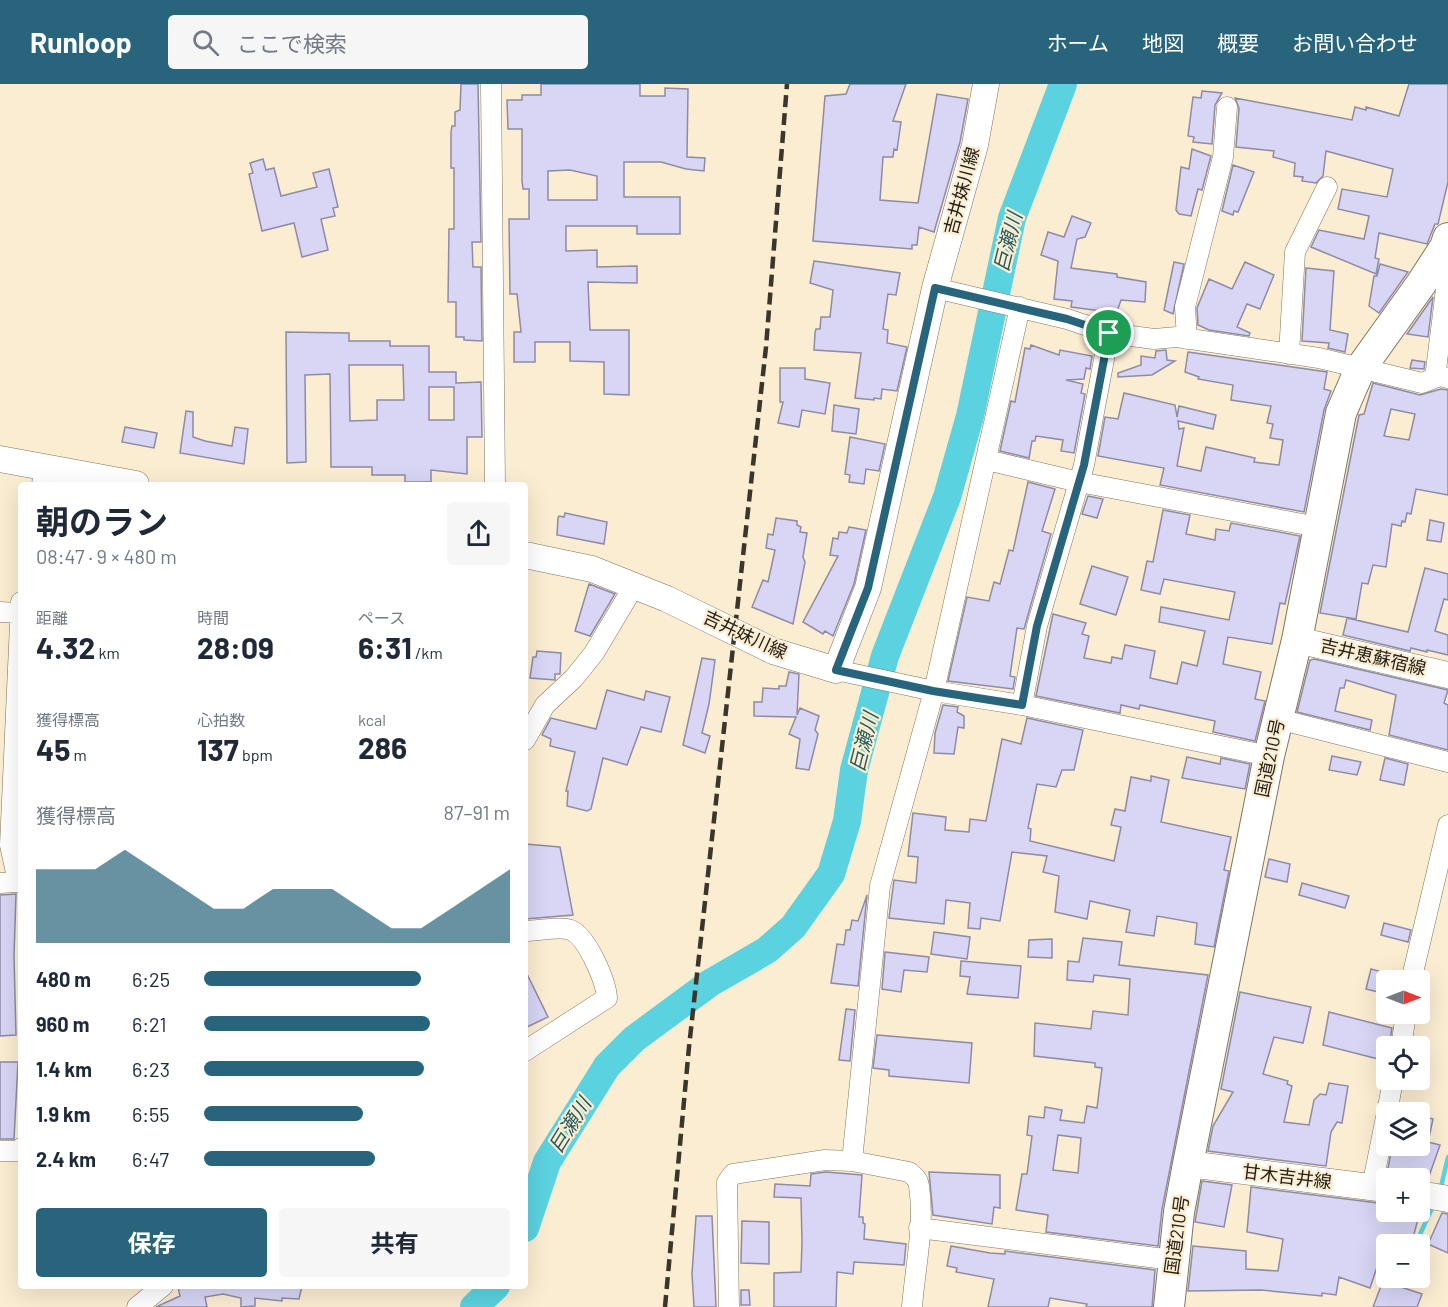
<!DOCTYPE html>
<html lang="ja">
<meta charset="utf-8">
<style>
body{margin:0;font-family:Barlow,"Noto Sans JP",sans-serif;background:#f6f6f7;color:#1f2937;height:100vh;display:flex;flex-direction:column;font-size:22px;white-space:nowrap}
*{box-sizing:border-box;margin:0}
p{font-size:20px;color:#747a83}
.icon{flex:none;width:33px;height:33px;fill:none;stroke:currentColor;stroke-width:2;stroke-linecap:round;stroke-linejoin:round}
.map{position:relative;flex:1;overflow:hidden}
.side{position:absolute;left:18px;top:398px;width:510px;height:807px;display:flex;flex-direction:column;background:#fff;border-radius:6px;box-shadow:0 6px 24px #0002}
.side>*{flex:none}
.needle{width:39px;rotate:90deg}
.tools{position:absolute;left:1376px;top:886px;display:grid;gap:12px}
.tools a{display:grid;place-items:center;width:54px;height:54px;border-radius:6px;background:#fff;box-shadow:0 6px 24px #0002;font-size:30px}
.pin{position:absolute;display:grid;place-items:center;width:51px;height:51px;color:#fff;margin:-26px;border:3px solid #fff;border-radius:50%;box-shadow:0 2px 6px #0007}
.round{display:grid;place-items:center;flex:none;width:63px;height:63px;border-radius:6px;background:#f6f6f7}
.summary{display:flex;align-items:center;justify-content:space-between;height:102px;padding:0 18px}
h1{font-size:33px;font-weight:700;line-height:45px}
.figures{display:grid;grid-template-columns:repeat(3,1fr);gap:9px;height:102px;padding:6px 18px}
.figures div{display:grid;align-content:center}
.figures b{font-size:30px;font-weight:700}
.figures small{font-size:16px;font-weight:400}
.figures p{font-size:16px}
.chart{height:168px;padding:12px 18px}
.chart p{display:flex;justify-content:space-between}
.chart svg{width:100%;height:108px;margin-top:6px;fill:#28657c;opacity:.7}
.cta{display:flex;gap:12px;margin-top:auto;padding:12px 18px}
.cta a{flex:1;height:69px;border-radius:6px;background:#28657c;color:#fff;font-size:24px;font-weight:700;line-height:69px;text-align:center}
.cta a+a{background:#f6f6f7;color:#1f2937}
ul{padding:0 18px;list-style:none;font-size:20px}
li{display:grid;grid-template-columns:96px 72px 1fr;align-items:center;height:45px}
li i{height:15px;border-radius:8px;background:#28657c}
header{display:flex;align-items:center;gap:36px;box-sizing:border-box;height:84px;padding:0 30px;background:#28657c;color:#fff}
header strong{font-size:28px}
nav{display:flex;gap:33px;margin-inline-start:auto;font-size:21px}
.search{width:420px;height:54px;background:#f6f6f7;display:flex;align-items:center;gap:15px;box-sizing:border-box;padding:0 21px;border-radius:6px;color:#747a83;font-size:22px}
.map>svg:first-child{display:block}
</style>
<header>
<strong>Runloop</strong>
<div class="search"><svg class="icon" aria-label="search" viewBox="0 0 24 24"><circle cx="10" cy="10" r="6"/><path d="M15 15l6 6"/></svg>ここで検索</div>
<nav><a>ホーム</a><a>地図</a><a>概要</a><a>お問い合わせ</a></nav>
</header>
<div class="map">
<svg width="1448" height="1223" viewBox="0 0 1448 1223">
<rect width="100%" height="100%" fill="#fbedd2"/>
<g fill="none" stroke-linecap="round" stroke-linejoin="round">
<path stroke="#5bd2df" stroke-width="4.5" d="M1440,1107L1448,1073
M1415,1161L1434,1120
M1394,1207L1400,1194"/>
<path stroke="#5bd2df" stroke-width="28" d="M525,1144L547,1078L607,982L634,955L710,899L767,866L793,843L831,790L847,737L854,686L885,572L947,413L970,332L1012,134L1063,0
M474,1223L496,1202"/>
</g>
<path fill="#d8d5f5" stroke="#8d8ba5" stroke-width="1.5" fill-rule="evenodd" d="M461,0H478L481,158H472L473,183H481L482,257L464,256V253H456V218H448L449,145H454V84H451V48L452,42H455V28L460,26Z
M541,0H640V12H665V4L688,5L687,73L705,74L704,87L686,85L661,78H624V113H680V150H637V142H566V167L597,166V183L637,182V199L588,198L590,246H629V311L604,310V278L570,277V258H535V278H514V248H521L517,210H510L509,135H529V105H523L522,97V45H508L507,16H522V11H541ZM570,86L597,92V116H548V87Z
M850,0H906L893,37L901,38L897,66L894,65L893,73H883L880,116L918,119L937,10L968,15L960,58L934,148L919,143L917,161H912V165L813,157L825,12L846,10Z
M1409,0H1448V98L1438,140H1435L1427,160L1379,149L1375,174L1379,175L1376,190L1311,163L1319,146L1364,155L1369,132L1338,125L1342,105L1387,113L1393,85L1326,67L1323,92L1316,99L1302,97L1303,93L1294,92L1295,79L1273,73L1274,67L1236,63L1239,24L1235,14L1352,36L1355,23L1366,26V23L1399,32Z
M1202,7L1222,9L1215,21L1212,60L1193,58L1194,53L1188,52L1193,13L1201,14Z
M1192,65L1211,72L1202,106L1198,105L1191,132L1179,130L1176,126L1181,83L1189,85Z
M263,75L266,86L274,84L281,112L317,103L313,89L329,85L338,123L333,124L335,132L321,135L328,166L302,173L294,139L262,147L249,90L253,89L250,79Z
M1233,81L1254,88L1238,128L1234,127L1233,131L1222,127Z
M1072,132L1091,139L1085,153L1077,155L1071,184L1117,190V193L1146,198L1145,218L1121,216L1114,236L1100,231L1102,227L1071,223L1072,217L1054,215L1058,177L1041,171L1048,148L1064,153Z
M814,177L900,189L896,211L888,210L883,245L888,246L887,259L907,263L897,307L882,305L881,315L874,314V316L855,314L861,269L814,266L815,249L816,245H820L821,233H830L833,206L810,199Z
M1174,178L1184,180L1173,230L1164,226Z
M1245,178L1274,191L1260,225L1247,220L1237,243L1250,249L1249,252L1209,246L1198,241L1197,224L1209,195L1232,205Z
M1380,180L1408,188L1379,229L1369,222L1374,192H1377Z
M1306,184L1334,187L1330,246L1348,250L1345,268L1328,264L1329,259L1302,257Z
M1433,213L1428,253L1407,250Z
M286,248L349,249V257H390V262H429V288H456V299L481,298L482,353H467V390L431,386V398H405V391H372V383H331L330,290L305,291L306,378L287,379ZM349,281H403L404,316H377V336L350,337ZM429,303H454V336H429Z
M1031,261L1059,271L1060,266L1092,272L1090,285L1086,284L1084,295L1066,296L1083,300L1081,309L1085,310L1074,369L1061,367L1063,356L1036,352L1035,357H1032L1029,374L1000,367L1011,317L1015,318L1025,264L1030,265Z
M1166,266L1167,276L1175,277L1152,291L1118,293V289L1141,281V272L1155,274L1156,267Z
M1188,268L1327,288L1324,305L1331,307L1324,326L1304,428L1160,401L1164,384L1098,372L1105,333L1118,335L1124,309L1175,321L1177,333L1179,322L1216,331L1213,345L1178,337L1179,345L1184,344L1177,382L1201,387L1206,363L1255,374L1254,378L1279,381L1283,356L1270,354L1273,340L1267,339L1271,322L1231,316L1233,301L1198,295L1199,293L1185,288Z
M1412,276L1425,278L1424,285L1410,284Z
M780,284H805V295L830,299L825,330L802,326L799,343L778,339L783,318H780Z
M1373,299L1420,311L1441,305L1448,306V411L1416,405L1411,430L1407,429L1405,438L1402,437L1401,442L1392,440L1386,483L1373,481L1368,500L1362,499L1356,535L1320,529L1359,331L1364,330ZM1391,325L1415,330L1409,356L1384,352Z
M834,321L859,325L856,350L832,347Z
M186,327L193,328V353L205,357L232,362L235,343L248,345L244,380L180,369Z
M125,343L157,349L154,364L122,358Z
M850,353L885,360L879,387L866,385L864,400L849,398L850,391L845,390Z
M1028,398L1055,405L1042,447L1051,450L1024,545L1017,544L1010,592L1015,593L1013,605L948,597L967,513L989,517L994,498L1000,500L1009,466L1013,467Z
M1088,412L1103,415L1097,434L1082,430Z
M1163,426L1190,431L1186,450L1215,456L1216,445L1229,447L1231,439L1300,452L1285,520L1280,519L1272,560L1228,553L1223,580L1261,588L1255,615L1265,617L1255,657L1213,648L1215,637L1168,627L1140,621L1139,625L1121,621L1120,629L1036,612L1053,530L1086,539L1082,550L1089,552L1084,574L1111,579L1112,573L1122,575L1125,561L1155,567L1150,594L1177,600L1182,578L1197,582L1205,547L1159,538L1161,523L1229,536L1235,508L1164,495L1160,510L1141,506L1147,477L1153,478Z
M565,429L607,438L604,460L557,451L558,434L559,432L564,433Z
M776,434L797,437V441L801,443L800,448L807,449L803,473L805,478L793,540L752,523L763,496L768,498L775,466L766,464L768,450L773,451Z
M1430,436L1444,439L1441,458L1427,456Z
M849,443L866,446L854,500L833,552L825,547L823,550L803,538L838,472L830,471L833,454L838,455L839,448L847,449Z
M1092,482L1128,493L1116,531L1080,520Z
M1425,484L1448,490V516L1444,515L1435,547L1448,551V571L1427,566V568L1411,564L1410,567L1343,551L1347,534L1408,548Z
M589,500L615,510L590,552L575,547Z
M537,567L561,569L560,590H555V596L530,594L533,573H536Z
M702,574L715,576L709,620L702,649L710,652L705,669L683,661Z
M1314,575L1448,606L1444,619L1448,621V666L1389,651L1396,611L1346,596L1344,604H1340L1335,627L1372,636L1370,646L1297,628L1310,576Z
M789,588L799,590L797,631L800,624L819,632L815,646L818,650L809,686L796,684L800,655L789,650L796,633L754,632V618H762L763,604L779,605V602H786Z
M607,606L644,616L646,607L670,613L661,648L641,643L627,681L603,674L591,725L587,727L567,722L568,707H566L575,668L550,662L551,655L542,651L551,634L596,645Z
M943,621L958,623L957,628L964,632V644L958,643L954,670L934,669L935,649Z
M1027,634L1083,646L1074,686H1062L1056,703L1037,700L1028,744L1031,745L1030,757L1114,777L1121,743L1111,741L1115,725L1125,727L1131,693L1151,697V692L1169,696L1161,738L1231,753L1224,786L1229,787L1214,863L1195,860L1197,839L1157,832L1154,852L1126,848L1130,826L1090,817L1087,835L1055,828L1059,792L1043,788L1047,772L1012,768L1000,837L981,834L980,845L968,844L970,819L946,816L944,840L889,834L894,796L916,799L918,773L908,772L913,729L946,733L945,746L969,748L970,735L986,737L1002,655L1021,660Z
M1332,672L1361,678L1357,691L1329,686Z
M1187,673L1220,680L1221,674L1250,680L1245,705L1182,694Z
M1385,674L1408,680L1404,701L1380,696Z
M525,760L560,763L573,831L525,835Z
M1269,775L1290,780L1287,798L1265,793Z
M1302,799L1349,812L1345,824L1299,811Z
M16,810L14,872L16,951L0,952V811Z
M867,811L858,902L831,899L837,860L844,861L846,846H850L852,836L858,837Z
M1384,839L1411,846L1408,858L1381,851Z
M934,848L970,853L967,875L931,870Z
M1083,854L1122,858L1119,881L1208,891L1162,1125L1158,1162L1046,1148L1048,1131L1016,1126L1022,1090H1027L1032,1052L1027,1051L1029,1032L1044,1034L1045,1023L1062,1026L1060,1036L1084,1039L1087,1022L1097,1024L1102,984L1095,983V979L1034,972L1035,939L1091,945L1093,927L1128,931L1130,895L1094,891L1093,898L1067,896L1068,877L1079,878ZM1058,1051L1081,1054L1078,1089L1053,1086Z
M1052,855V874L1028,873L1029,856Z
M885,868L929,873L927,888L904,886L901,908L882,905Z
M961,877L1021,882L1018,914L967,910L970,893L960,892Z
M1371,885L1386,889V910L1366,905Z
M525,886L548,933L525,944Z
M1240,908L1311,923L1303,959L1274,953L1263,990L1288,997L1287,1000L1292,1002L1284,1038L1309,1041L1314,1016L1320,1010L1326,1011L1329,999L1348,1002L1342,1039L1337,1038L1331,1048L1326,1082L1208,1067L1213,1042L1233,1008L1221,1005Z
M846,925L855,926L850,977L839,976Z
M1329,928L1392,944L1389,963H1386V977L1323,961Z
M877,951L972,959L969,999L889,992V986L873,984Z
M0,978H18L14,1055H0Z
M1419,1031L1433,1035L1428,1058L1440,1061L1428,1095H1397L1387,1090L1392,1062H1419Z
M826,1088L862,1091L859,1133H863V1139L865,1140L864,1155L906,1160L904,1181L854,1178L853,1190L837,1188L836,1223H774V1189L801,1188L802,1158L801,1114L774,1113L775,1100L810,1102L811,1090Z
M929,1088L1000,1091V1124L994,1123L992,1140L933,1131Z
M1202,1097L1232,1101L1224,1143L1195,1138Z
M1251,1103L1386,1120V1128H1420L1411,1161H1386V1171H1381L1370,1204L1339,1193L1336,1211L1322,1209V1212L1261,1206L1188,1207L1193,1162L1246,1167V1185L1278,1187L1283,1155L1247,1148Z
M1442,1129L1448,1130V1169L1428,1160Z
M696,1132H712L716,1223H694L692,1190Z
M742,1137L769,1138V1180L741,1179Z
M951,1162L990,1169L1005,1170V1167L1155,1186L1152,1223H1086L1087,1220L1050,1214L1048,1223H988L994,1195L956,1188L957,1184L947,1182Z
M1383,1197L1422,1210L1417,1223H1373Z
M185,1202H302L299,1215L282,1214V1217L255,1214V1222L241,1223V1214L223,1210L205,1213L207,1223H156L180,1212L178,1203Z
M741,1206H749L750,1221H741Z"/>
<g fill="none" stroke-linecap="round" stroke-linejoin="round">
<g stroke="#81755d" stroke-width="21">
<path id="minor" d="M491,0L495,400
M935,204L1067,235L1109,249L1154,255L1177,253L1319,274L1422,299L1440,292L1448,294
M1187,255L1185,223L1223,73L1227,23
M1289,270L1295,168L1327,103
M1435,294L1447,197L1445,163
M987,376L1079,398L1318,443
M42,400L45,384
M0,528L19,529
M836,586L934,607L1022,621L1269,672
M1022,621L1037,542L1084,381L1109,249
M1278,635L1448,678
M525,656L545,621L574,594L594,569L634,502
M0,799L18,798L10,761L21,518
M525,847C538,847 560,842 571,846C587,853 606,897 607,914L525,967
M1411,897L1448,741
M1401,963L1406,930
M1387,1029L1393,996
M0,1067H21V1064
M852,1077L880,802L934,607L1020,223
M1372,1103L1386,1033
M919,1144L1173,1176
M137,1223L163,1202
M729,1223L727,1098L733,1090L825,1076L852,1077L909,1088C914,1092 918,1095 919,1102C925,1141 915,1184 912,1223"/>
</g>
<g stroke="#81755d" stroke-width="27">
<path id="major" d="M0,375L136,400
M525,471L592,485L667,515L773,567L836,586L868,504L935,204L975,61L986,0
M1297,556L1448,591
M1188,1080L1386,1105
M1419,1110L1448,1115"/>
</g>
<g stroke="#81755d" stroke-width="32">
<path id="highway" d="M1169,1223L1179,1128L1188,1080L1269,672L1297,556L1341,329L1360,285L1421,200L1445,163L1448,154"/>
</g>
<use href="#minor" stroke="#fff" stroke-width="20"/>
<use href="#major" stroke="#fff" stroke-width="26"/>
<use href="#highway" stroke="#fff" stroke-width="30"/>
<path stroke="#3b362a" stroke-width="4.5" stroke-dasharray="12 6" stroke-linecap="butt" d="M665,1223L689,963L766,263L787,0"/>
</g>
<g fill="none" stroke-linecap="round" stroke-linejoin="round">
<g stroke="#fff" stroke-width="12">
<path id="route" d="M935,204L1067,235L1109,249L1084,381L1037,542L1022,621L933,607L836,586L868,504Z"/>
</g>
<use href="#route" stroke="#28657c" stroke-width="8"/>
</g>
<g text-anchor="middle" stroke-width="4.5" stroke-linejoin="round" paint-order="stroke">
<g font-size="18" fill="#262117" stroke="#fbedd2">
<text transform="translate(962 107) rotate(-75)" y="6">吉井妹川線</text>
<text transform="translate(745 551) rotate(25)" y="6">吉井妹川線</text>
<text transform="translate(1373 573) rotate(13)" y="6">吉井恵蘇宿線</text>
<text transform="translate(1270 674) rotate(-78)" y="6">国道210号</text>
<text transform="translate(1287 1093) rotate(7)" y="6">甘木吉井線</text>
<text transform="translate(1177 1151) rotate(-82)" y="6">国道210号</text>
</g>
<g font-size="20" font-style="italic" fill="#275a5f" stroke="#fbedd2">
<text transform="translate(1008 158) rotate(-76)" y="7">巨瀬川</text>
<text transform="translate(864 658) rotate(-76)" y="7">巨瀬川</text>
<text transform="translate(570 1041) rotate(-58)" y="7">巨瀬川</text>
</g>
</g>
</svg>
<div class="tools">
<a><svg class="needle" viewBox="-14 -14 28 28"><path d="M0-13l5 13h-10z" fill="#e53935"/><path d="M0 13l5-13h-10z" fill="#747a83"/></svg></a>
<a><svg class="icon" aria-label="locate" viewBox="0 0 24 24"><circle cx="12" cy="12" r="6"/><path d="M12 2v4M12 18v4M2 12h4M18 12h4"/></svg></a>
<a><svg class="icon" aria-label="layers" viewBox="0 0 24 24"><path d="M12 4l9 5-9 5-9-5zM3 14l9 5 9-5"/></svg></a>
<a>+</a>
<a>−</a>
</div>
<div class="pin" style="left:1109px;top:249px;background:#1e9e55"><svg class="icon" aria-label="arrive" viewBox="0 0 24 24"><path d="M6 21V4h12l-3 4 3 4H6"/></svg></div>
<section class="side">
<div class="summary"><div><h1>朝のラン</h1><p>08:47 · 9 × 480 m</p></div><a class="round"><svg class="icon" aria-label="share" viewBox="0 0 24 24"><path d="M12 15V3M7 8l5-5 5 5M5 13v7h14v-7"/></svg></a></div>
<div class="figures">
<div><p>距離</p><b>4.32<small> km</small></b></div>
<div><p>時間</p><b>28:09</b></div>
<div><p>ペース</p><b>6:31<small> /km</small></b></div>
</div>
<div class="figures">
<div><p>獲得標高</p><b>45<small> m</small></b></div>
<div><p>心拍数</p><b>137<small> bpm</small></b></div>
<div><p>kcal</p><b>286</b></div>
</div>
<div class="chart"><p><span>獲得標高</span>87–91 m</p>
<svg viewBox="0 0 160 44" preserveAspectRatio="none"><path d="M0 44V14L10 14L20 14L30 6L40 14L50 22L60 30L70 30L80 22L90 22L100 22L110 30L120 38L130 38L140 30L150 22L160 14V44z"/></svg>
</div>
<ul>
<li><b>480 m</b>6:25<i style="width:71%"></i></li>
<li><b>960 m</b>6:21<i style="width:74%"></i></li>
<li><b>1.4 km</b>6:23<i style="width:72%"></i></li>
<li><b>1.9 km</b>6:55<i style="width:52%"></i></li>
<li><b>2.4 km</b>6:47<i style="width:56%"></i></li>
</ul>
<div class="cta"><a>保存</a><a>共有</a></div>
</section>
</div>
